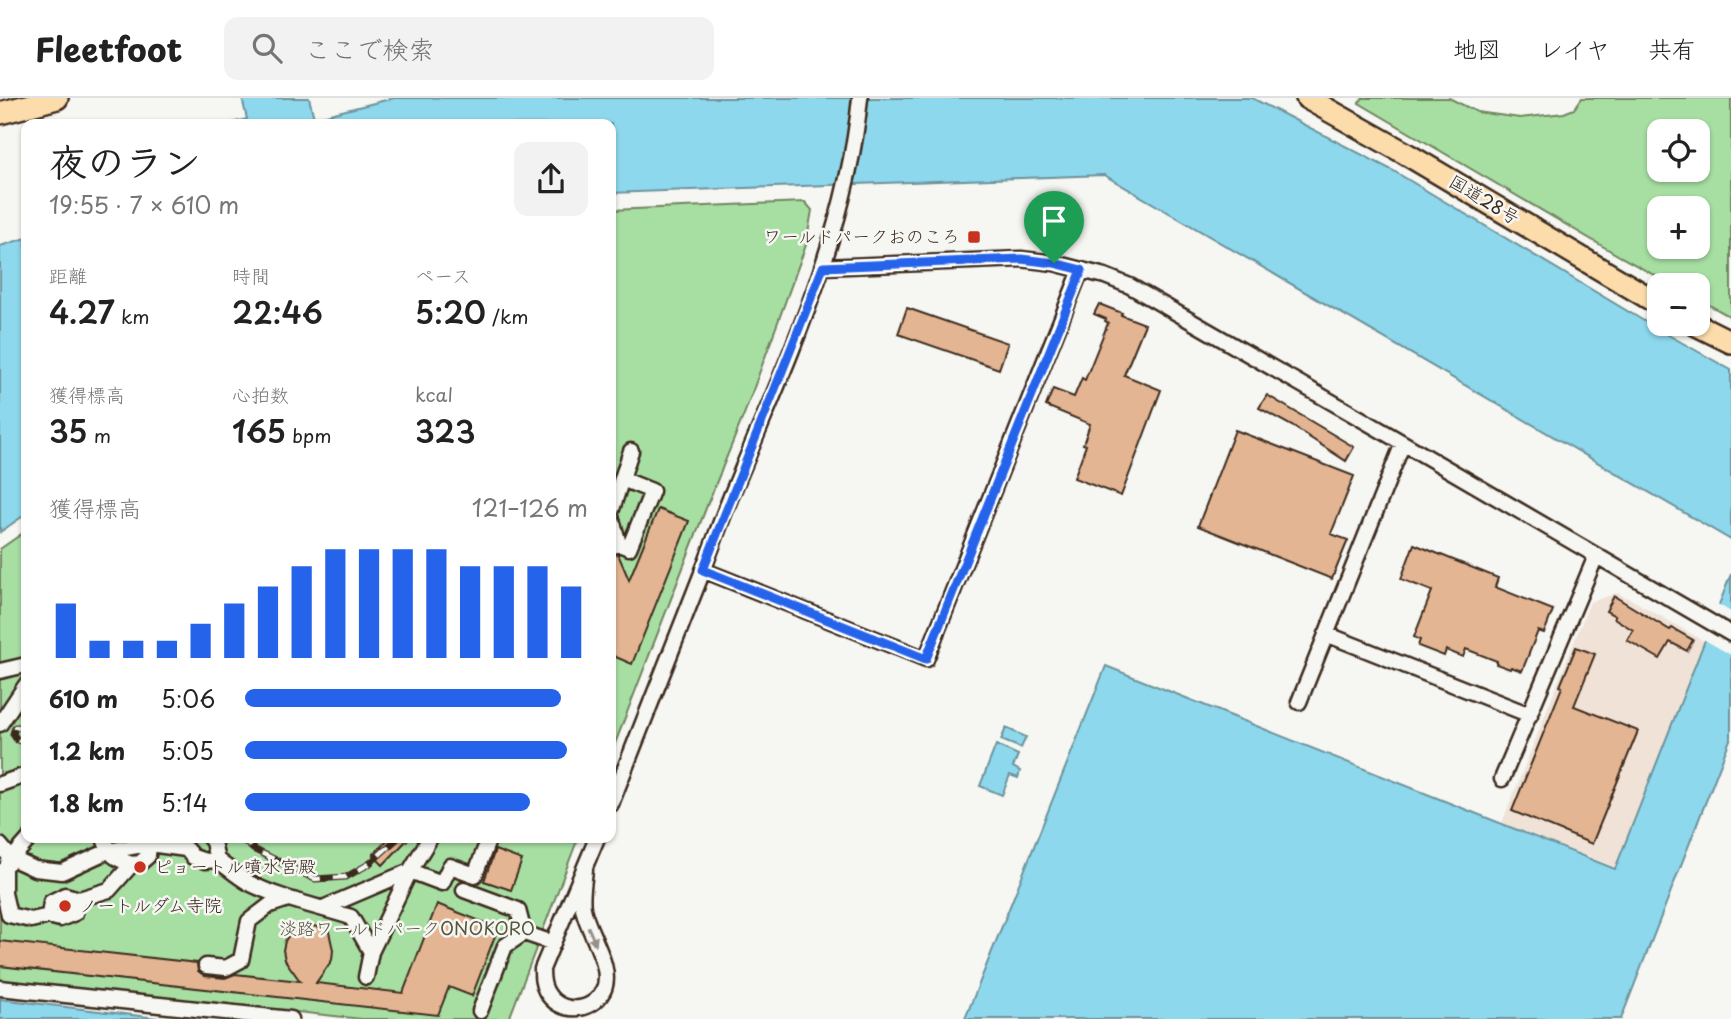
<!DOCTYPE html>
<html lang="ja">
<meta charset="utf-8">
<style>
body{margin:0;font-family:"Playpen Sans","Klee One",sans-serif;background:#f2f2f2;color:#222;height:100vh;display:flex;flex-direction:column;font-size:26px;white-space:nowrap}
*{box-sizing:border-box;margin:0}
p{font-size:23px;color:#767676}
.icon{flex:none;width:38px;height:38px;fill:none;stroke:currentColor;stroke-width:2;stroke-linecap:round;stroke-linejoin:round}
.map{position:relative;flex:1;overflow:hidden}
.side{position:absolute;left:21px;top:21px;width:595px;height:724px;display:flex;flex-direction:column;background:#fff;border-radius:14px;box-shadow:0 2px 5px #0004}
.side>*{flex:none}
.controls{position:absolute;left:1647px;top:21px;display:grid;gap:14px}
.controls a{display:grid;place-items:center;width:63px;height:63px;border-radius:14px;background:#fff;box-shadow:0 2px 5px #0004;font-size:35px}
.pin{position:absolute;display:grid;place-items:center;width:60px;height:60px;color:#fff;margin:-72px -30px;border-radius:50% 50% 50% 0;rotate:-45deg;box-shadow:0 0 7px #0007}
.pin .icon{rotate:45deg}
.round{display:grid;place-items:center;flex:none;width:74px;height:74px;border-radius:14px;background:#f2f2f2}
.headline{display:flex;align-items:center;justify-content:space-between;height:119px;padding:0 28px}
h1{font-size:38px;font-weight:600;line-height:52px}
.figures{display:grid;grid-template-columns:repeat(3,1fr);gap:10px;height:119px;padding:7px 28px}
.figures div{display:grid;align-content:center}
.figures b{font-size:30px;font-weight:600}
.figures small{font-size:19px;font-weight:400}
.figures p{font-size:19px}
.chart{height:196px;padding:14px 28px}
.chart p{display:flex;justify-content:space-between}
.chart svg{width:100%;height:126px;margin-top:7px;stroke:#2563eb;stroke-width:6}
ul{padding:0 28px;list-style:none;font-size:23px}
li{display:grid;grid-template-columns:112px 84px 1fr;align-items:center;height:52px}
li i{height:18px;border-radius:9px;background:#2563eb}
header{display:flex;align-items:center;gap:42px;box-sizing:border-box;height:98px;padding:0 35px;background:#fff;border-bottom:2px solid #e0e0e0}
header strong{font-size:33px}
nav{display:flex;gap:38px;margin-inline-start:auto;font-size:24px}
.search{width:490px;height:63px;background:#f2f2f2;display:flex;align-items:center;gap:18px;box-sizing:border-box;padding:0 24px;border-radius:14px;color:#767676;font-size:26px}
.map>svg:first-child{display:block}
</style>
<header>
<strong>Fleetfoot</strong>
<div class="search"><svg class="icon" aria-label="search" viewBox="0 0 24 24"><circle cx="10" cy="10" r="6"/><path d="M15 15l6 6"/></svg>ここで検索</div>
<nav><a>地図</a><a>レイヤ</a><a>共有</a></nav>
</header>
<div class="map">
<svg width="1731" height="921" viewBox="0 0 1731 921">
<rect width="100%" height="100%" fill="#f6f6f2"/>
<filter id="ink" filterUnits="userSpaceOnUse"><feTurbulence type="fractalNoise" baseFrequency=".0143" numOctaves="2"/><feDisplacementMap in="SourceGraphic" scale="14" xChannelSelector="R" yChannelSelector="G"/><feConvolveMatrix kernelMatrix="1 2 1 2 8 2 1 2 1" color-interpolation-filters="sRGB"/></filter>
<g filter="url(#ink)">
<path fill="#f0e2d6" d="M1618,495L1626,500L1627,499L1704,543L1615,769L1502,725L1590,504Z"/>
<path fill="#a7dfa3" stroke="#718460" stroke-width="2" fill-rule="evenodd" d="M1363,0H1449L1477,14L1520,20L1564,15L1574,11L1582,0H1731V219L1698,201V187H1672L1621,159L1359,5ZM1659,33H1698V72H1659ZM1659,110H1698V149H1659Z
M805,104L812,112L806,147L745,314L708,405L611,656V112Z
M26,433V740H578L509,921H362L0,882V451Z"/>
<path fill="#8dd8ed" stroke="#6c929a" stroke-width="2" d="M242,0H309L314,20L394,0H1252L1392,72L1654,229L1731,272V442L1104,77L611,95V26H228L247,21Z
M26,140V416L0,434V148Z
M1731,476V639L1621,921H965L1106,568L1615,771Z
M1006,630L1026,639L1021,650L1001,642Z
M996,647L1018,657L1013,669L1020,673L1018,680L1010,677L1002,697L980,688Z
M0,901L165,921H0Z"/>
<path fill="#f6f6f2" d="M1716,505L1731,514V557L1703,541Z"/>
<path fill="#e3b593" stroke="#3b2a1e" stroke-width="2" d="M1099,206L1122,215L1121,217L1145,226L1124,277L1161,292L1121,398L1074,380L1086,347L1083,346L1090,326L1046,308L1053,291L1074,299L1082,280L1085,282L1108,225L1105,223L1106,221L1094,216Z
M907,210L1008,245L999,271L898,236Z
M1267,297L1354,349L1346,363L1292,328L1259,310Z
M1235,332L1354,378L1331,436L1348,442L1332,481L1198,428Z
M658,411L689,423L632,566L611,557V457L618,456L629,482Z
M1414,446L1498,480L1495,489L1553,512L1544,535L1538,533L1522,573L1511,569L1510,571L1496,566L1497,563L1466,551L1463,559L1446,552L1444,558L1418,548L1420,542L1414,539L1432,493L1401,481Z
M1614,498L1670,532L1672,530L1693,542L1687,553L1670,544L1660,561L1627,542L1633,532L1614,520L1615,518L1606,513Z
M1576,549L1595,556L1574,608L1638,633L1592,746L1512,713L1562,589L1560,588Z
M389,740H409L383,767L373,757Z
M495,752L522,762L511,792L484,783Z
M437,806L498,830L472,898L449,889L438,917L0,868V843L197,865L198,873L205,878L225,880L235,876L300,883L285,862L283,852L285,843L290,835L299,829L308,827L318,829L324,833L328,829L333,852L332,862L316,885L403,895Z"/>
<g fill="none" stroke-linecap="round" stroke-linejoin="round">
<g stroke="#3b2a1e" stroke-width="19">
<path id="minor" d="M823,169L1021,161L1054,165L1105,178L1130,188L1403,345L1731,536
M611,414L631,353
M611,418L619,446L612,448
M619,446L629,450L652,393L622,381
M703,472L926,561L1081,172
M1326,536L1530,617
M0,573L26,567
M1299,604L1403,345
M0,626L26,587
M1502,681L1596,458
M0,686L26,677
M611,706C641,629 672,552 702,475C713,447 722,419 734,391C786,265 847,137 860,0
M104,740C109,757 115,761 132,766
M210,740L213,744L217,762
M0,747L11,760L35,771L62,774L108,753L149,746L186,751L193,759L205,763L217,762C227,769 238,779 249,785C281,801 316,808 351,819L371,854L410,773L430,740
M8,765L30,740
M585,771C584,784 581,798 583,810C587,834 615,870 603,893C591,916 558,916 546,893C542,886 542,879 542,871L597,740
M4,772V795L9,817L31,822L49,818L60,821L75,815L79,801L109,792L132,766L140,765L148,758L149,746
M464,792L518,812L524,835L553,845
M323,810L410,773L442,785L450,768L475,777L489,740
M49,818L51,804L65,797L79,801
M206,868L226,870L241,862L249,823L270,807L288,801
M366,879L371,854
M0,890L291,921
M480,913L505,848L524,835"/>
</g>
<g stroke="#3b2a1e" stroke-width="26">
<path id="highway" d="M1307,0L1403,54L1659,206
M0,15L57,0
M1695,226L1731,244"/>
</g>
<use href="#minor" stroke="#f6f6f2" stroke-width="14"/>
<use href="#highway" stroke="#fddcac" stroke-width="21"/>
<g stroke="#3b2a1e" stroke-width="7">
<path id="rail" d="M26,629H15L13,636L17,642L26,645
M241,740L253,751L315,781L346,779L369,766L398,740"/>
</g>
<use href="#rail" stroke="#f6f6f2" stroke-width="4.5" stroke-dasharray="13" stroke-linecap="butt"/>
</g>
<defs><path id="oneway-solid" d="M-6-.8H1V-3.2L6.5 0L1 3.2V.8H-6Z" transform="scale(1.75)"/></defs>
<use fill="#989088" href="#oneway-solid" transform="translate(592 838) rotate(67)"/>
</g>
<g fill="none" stroke-linecap="round" stroke-linejoin="round" filter="url(#ink)">
<g stroke="#fff" stroke-width="14">
<path id="route" d="M1021,161L1054,165L1082,172L926,561L703,472C742,371 784,271 823,169Z"/>
</g>
<use href="#route" stroke="#2563eb" stroke-width="9"/>
</g>
<g fill="#c8321e" stroke="#f6f6f2" stroke-width="2.5">
<rect x="967" y="132" width="14" height="14" rx="3.5"/>
<circle cx="140" cy="769" r="7"/>
<circle cx="65" cy="808" r="7"/>
</g>
<g text-anchor="middle" stroke-width="5" stroke-linejoin="round" paint-order="stroke">
<g font-size="18" fill="#3b2a1e" stroke="#f6f6f2">
<text transform="translate(1484 102) rotate(31)" y="6">国道28号</text>
</g>
<g font-size="18" fill="#3b2a1e" stroke="#f6f6f2" text-anchor="start">
<text x="960" y="145" text-anchor="end">ワールドパークおのころ</text>
<text x="154" y="775">ピョートル噴水宮殿</text>
<text x="79" y="814">ノートルダム寺院</text>
</g>
<g font-size="18" fill="#56573f" stroke="#f6f6f2">
<text x="407" y="837">淡路ワールドパークONOKORO</text>
</g>
</g>
</svg>
<div class="controls">
<a><svg class="icon" aria-label="locate" viewBox="0 0 24 24"><circle cx="12" cy="12" r="6"/><path d="M12 2v4M12 18v4M2 12h4M18 12h4"/></svg></a>
<a>+</a>
<a>−</a>
</div>
<div class="pin" style="left:1054px;top:165px;background:#1e9e55"><svg class="icon" aria-label="arrive" viewBox="0 0 24 24"><path d="M6 21V4h12l-3 4 3 4H6"/></svg></div>
<section class="side">
<div class="headline"><div><h1>夜のラン</h1><p>19:55 · 7 × 610 m</p></div><a class="round"><svg class="icon" aria-label="share" viewBox="0 0 24 24"><path d="M12 15V3M7 8l5-5 5 5M5 13v7h14v-7"/></svg></a></div>
<div class="figures">
<div><p>距離</p><b>4.27<small> km</small></b></div>
<div><p>時間</p><b>22:46</b></div>
<div><p>ペース</p><b>5:20<small> /km</small></b></div>
</div>
<div class="figures">
<div><p>獲得標高</p><b>35<small> m</small></b></div>
<div><p>心拍数</p><b>165<small> bpm</small></b></div>
<div><p>kcal</p><b>323</b></div>
</div>
<div class="chart"><p><span>獲得標高</span>121–126 m</p>
<svg viewBox="0 0 160 44" preserveAspectRatio="none"><path d="M5 44V25M15 44V38M25 44V38M35 44V38M45 44V32M55 44V25M65 44V19M75 44V12M85 44V6M95 44V6M105 44V6M115 44V6M125 44V12M135 44V12M145 44V12M155 44V19"/></svg>
</div>
<ul>
<li><b>610 m</b>5:06<i style="width:92%"></i></li>
<li><b>1.2 km</b>5:05<i style="width:94%"></i></li>
<li><b>1.8 km</b>5:14<i style="width:83%"></i></li>
</ul>
</section>
</div>
